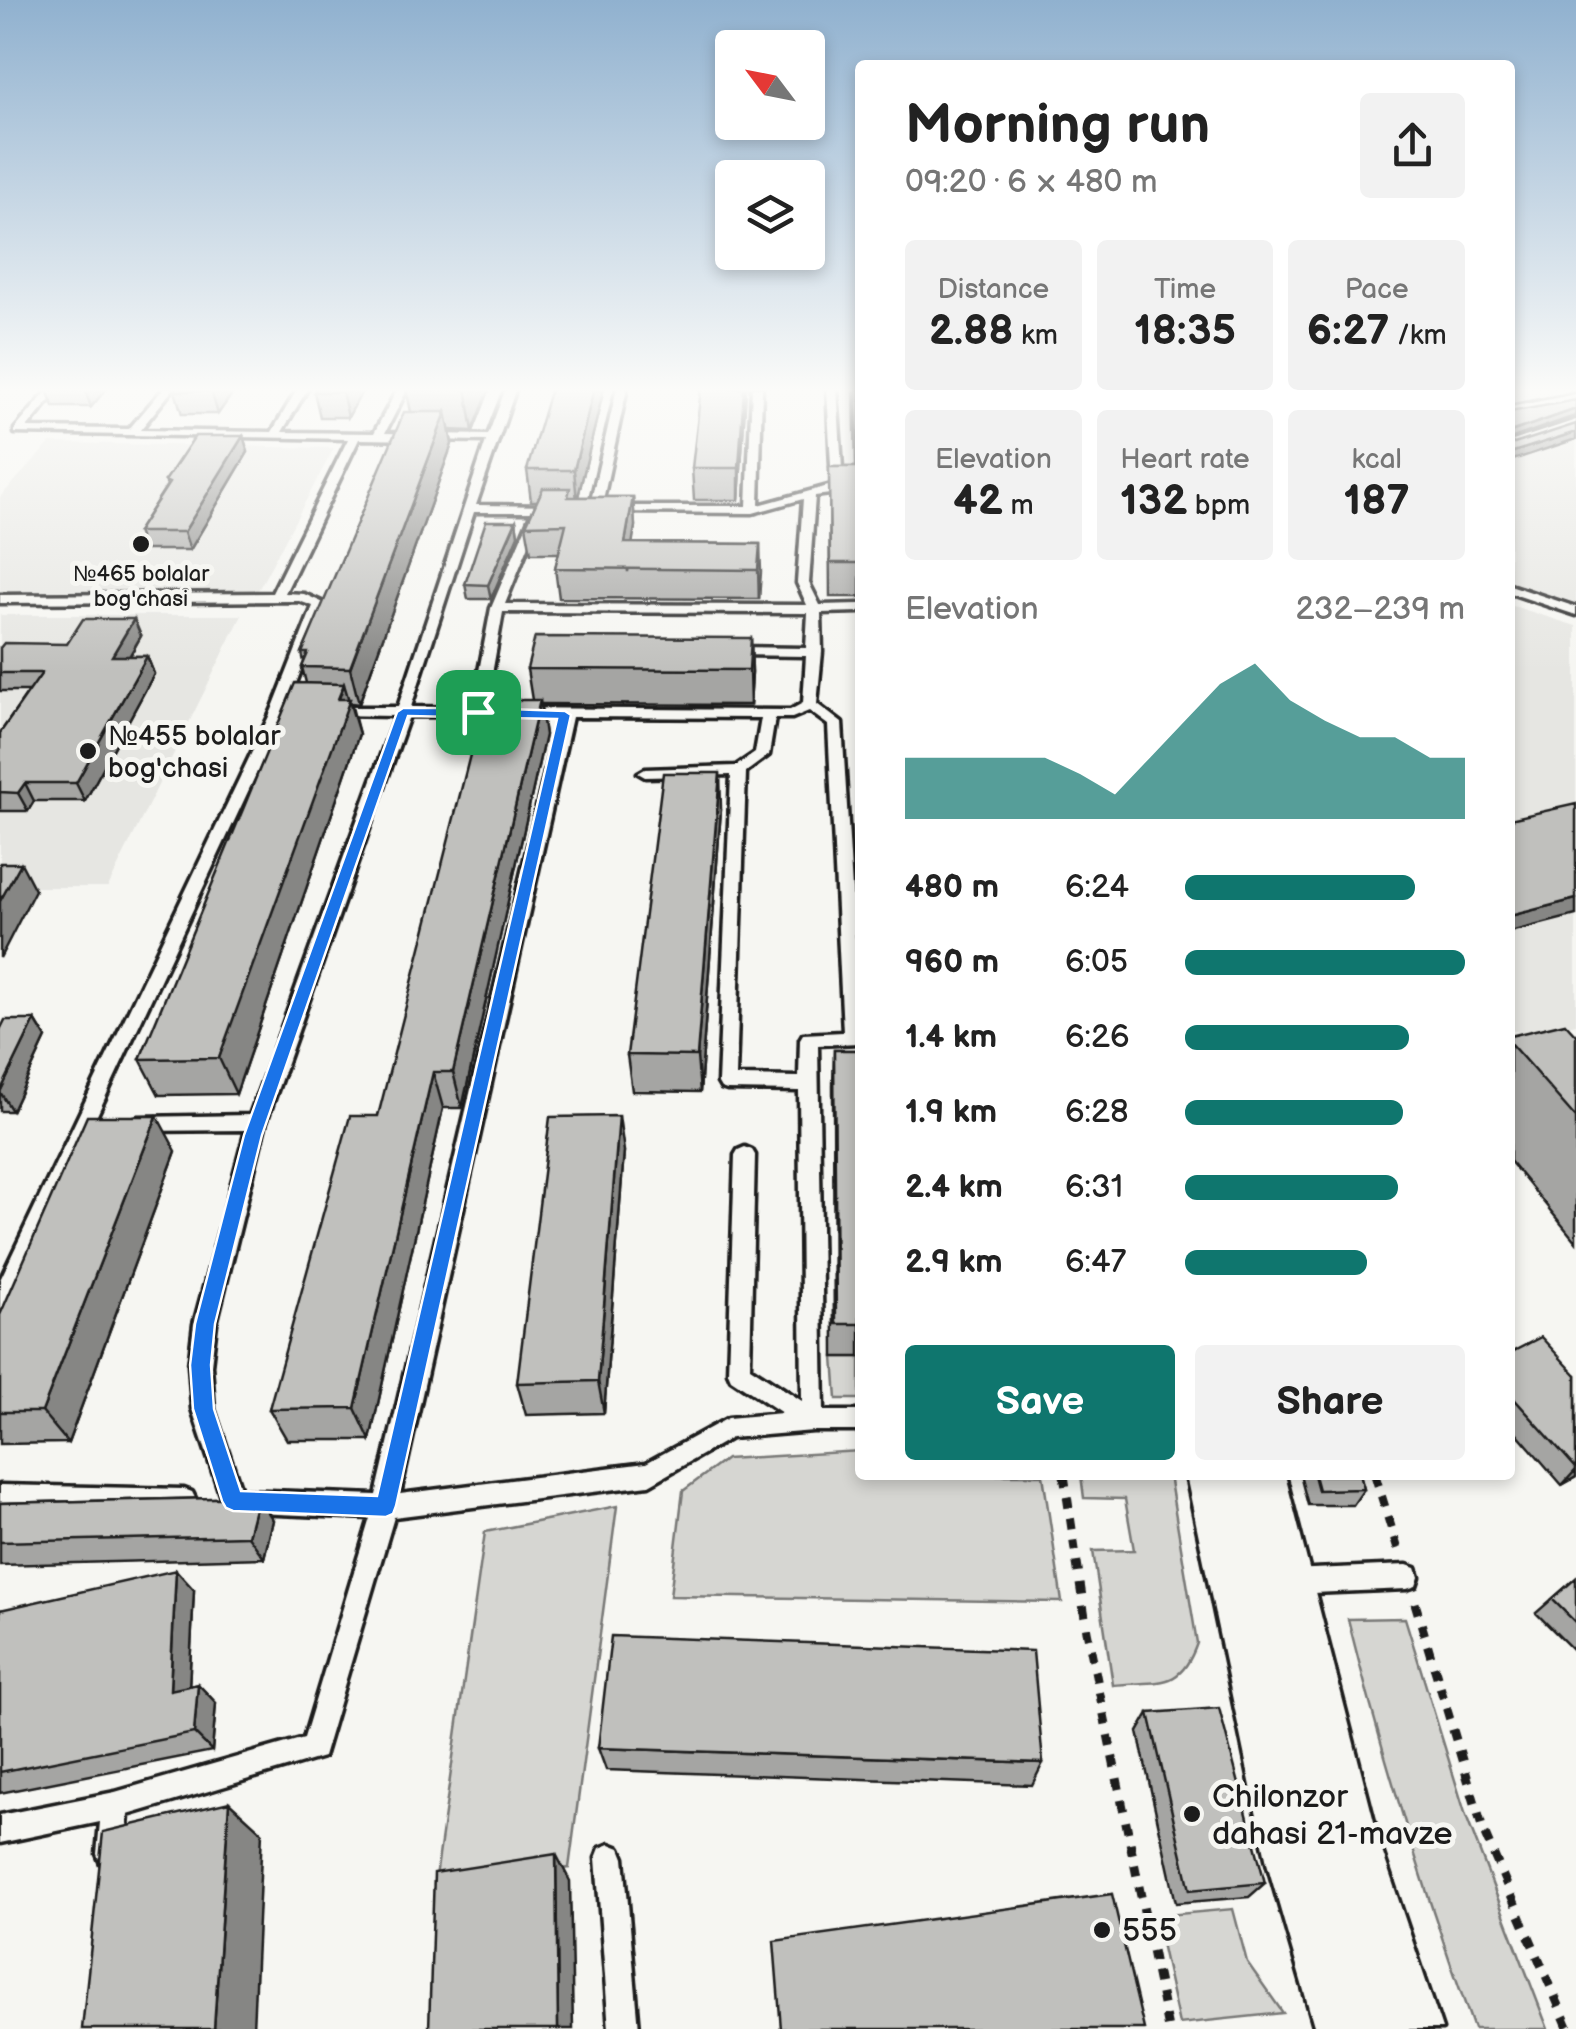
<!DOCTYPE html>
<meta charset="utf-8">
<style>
body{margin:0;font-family:"Balsamiq Sans",sans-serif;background:#f2f2f2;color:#222;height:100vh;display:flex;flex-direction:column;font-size:38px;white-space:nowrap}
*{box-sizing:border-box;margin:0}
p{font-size:32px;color:#767676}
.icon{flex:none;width:55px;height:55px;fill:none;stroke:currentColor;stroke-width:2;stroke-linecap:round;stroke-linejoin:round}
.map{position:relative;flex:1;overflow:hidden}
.panel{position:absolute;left:855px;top:60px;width:660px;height:1420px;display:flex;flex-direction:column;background:#fff;border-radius:10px;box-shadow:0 5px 15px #0003}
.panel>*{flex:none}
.needle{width:65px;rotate:302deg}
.fabs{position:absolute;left:715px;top:30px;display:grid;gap:20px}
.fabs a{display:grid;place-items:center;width:110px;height:110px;border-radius:10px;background:#fff;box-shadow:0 5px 15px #0003;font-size:50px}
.pin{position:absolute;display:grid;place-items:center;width:85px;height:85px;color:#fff;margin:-42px;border-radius:20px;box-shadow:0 5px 15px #0006}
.round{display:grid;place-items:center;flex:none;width:105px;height:105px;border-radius:10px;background:#f2f2f2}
.headline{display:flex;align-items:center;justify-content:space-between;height:170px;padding:0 50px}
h1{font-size:55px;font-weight:700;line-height:75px}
.figures{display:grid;grid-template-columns:repeat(3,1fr);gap:15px;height:170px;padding:10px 50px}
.figures div{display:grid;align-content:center;border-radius:10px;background:#f2f2f2;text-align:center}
.figures b{font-size:42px;font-weight:700}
.figures small{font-size:28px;font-weight:400}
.figures p{font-size:28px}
.chart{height:280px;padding:20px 50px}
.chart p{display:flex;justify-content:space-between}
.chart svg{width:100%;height:180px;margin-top:10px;fill:#0f766e;opacity:.7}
.button{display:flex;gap:20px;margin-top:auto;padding:20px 50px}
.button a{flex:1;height:115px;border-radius:10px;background:#0f766e;color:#fff;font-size:40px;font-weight:700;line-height:115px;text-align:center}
.button a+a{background:#f2f2f2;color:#222}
ul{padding:0 50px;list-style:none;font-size:32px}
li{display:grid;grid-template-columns:160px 120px 1fr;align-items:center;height:75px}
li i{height:25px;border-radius:12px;background:#0f766e}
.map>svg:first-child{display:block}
</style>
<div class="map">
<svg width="1576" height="2029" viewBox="0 0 1576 2029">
<rect width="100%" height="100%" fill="#f6f6f2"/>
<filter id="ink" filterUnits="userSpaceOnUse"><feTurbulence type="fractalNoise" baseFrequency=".01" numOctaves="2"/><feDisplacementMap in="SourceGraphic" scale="20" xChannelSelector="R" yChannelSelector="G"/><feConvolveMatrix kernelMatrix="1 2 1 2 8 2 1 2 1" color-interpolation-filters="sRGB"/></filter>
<g filter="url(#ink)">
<path fill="#e6e6e2" d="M1576,439V603L1510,582V461Z
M50,443L334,448L255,596L0,592V497Z
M1510,605L1576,626V1024L1534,1035L1510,1030Z
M0,615H242L108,887H0Z"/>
<path fill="#d6d6d2" stroke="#797977" stroke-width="2.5" d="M834,1357H860V1399H837Z
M860,1451V1475H1043L1062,1602L670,1596L683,1491L726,1459Z
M1081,1475H1169L1197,1643C1180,1692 1158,1680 1113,1685L1093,1551L1134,1550L1125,1499L1084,1498Z
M617,1506L569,1868L435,1884L485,1532Z
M1405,1618L1466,1816L1548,2029H1474C1425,1894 1383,1759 1348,1619Z
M1233,1909L1247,1962L1283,2013L1179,2024L1155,1916Z"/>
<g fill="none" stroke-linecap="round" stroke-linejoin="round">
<g stroke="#1c1c1c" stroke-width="7">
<path id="lane" d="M50,388H60L27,428L129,429L164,388H174L140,430L272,432L298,388H308L282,432L374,433L398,388H408L385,433L488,435L506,388H516L476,505L554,506L560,509L554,512H542L505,604L807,605L797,583L803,499L753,513L610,512L604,509L610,506H747L752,388H762L759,505L832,485L827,388H837L843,485L860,484V490L815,496L809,583L820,605L860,604V612L821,613L822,652L817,704L842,723L860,1023L858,1043L818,1045L824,1411H860V1431H813L731,1438L649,1485L394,1517L323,1757L128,1815L125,1854L121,1864L111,1868L101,1864L97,1854L100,1822L0,1843V1815L115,1792L304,1738L370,1518L233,1512L225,1509L192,1409L189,1365L194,1324L246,1130L138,1131L131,1129L129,1124L131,1119L138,1117L250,1115L395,716L330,715L323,711L330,707H398L486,441L359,439L285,593L304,594L326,604L286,710L7,1308L0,1311V1280L272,710L313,606L299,601L0,603V595L272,593L348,439L15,433V429ZM474,512H532L491,608L472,708L411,707ZM503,612L808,613L806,648L730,647L723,651L730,655L806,656L803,703L790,710L486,708ZM809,711L828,725L843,1032L803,1034L800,1039L799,1077L736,1076L746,772L769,755L775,718H792ZM409,716L558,717L376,1495L241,1490L214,1409L211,1365L216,1324L266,1122ZM572,717L761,718L755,753L736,766L645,769L638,773L645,777L731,775L718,1083L721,1088L727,1090L799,1091L802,1401L750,1367L755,1155L752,1150L745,1147L738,1150L735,1155L728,1372L731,1379L782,1413L728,1418L646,1463L400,1494Z
M617,388H627L601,509L595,512L589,509Z
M1576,394V400L1510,413V407Z
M1576,420V427L1510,449V442Z
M1510,585L1576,607V615L1510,593Z
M0,1485L184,1489L192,1492L196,1500L192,1508L184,1511L0,1507Z
M1407,1565L1416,1568L1419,1577L1416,1586L1407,1589L1289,1594L1280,1591L1277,1582L1280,1573L1289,1570Z
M610,1844L620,1848L624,1858L639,2029H609L596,1858L600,1848Z"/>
</g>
<g stroke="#1c1c1c" stroke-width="7">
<path id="secondary" d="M1186,1475H1285L1380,1845L1442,2029H1315L1267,1863Z"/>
</g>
<path stroke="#1c1c1c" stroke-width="9" stroke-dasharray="11 11" stroke-linecap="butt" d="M1064,1475L1087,1631L1168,2029
M1375,1475L1399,1553
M1415,1603L1483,1830L1569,2029"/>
<use href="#lane" fill="#f6f6f2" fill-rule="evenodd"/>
<use href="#secondary" fill="#f6f6f2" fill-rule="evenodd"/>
</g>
<path fill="#a5a5a3" stroke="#1c1c1c" stroke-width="2.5" d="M46,388H107L91,407H54Z
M177,388H236L218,414H182L175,391Z
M316,388H364L348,417H320L314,392Z
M406,388H490L473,431L450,430L452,444L359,704L351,703L359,734L236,1094L159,1095L140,1059L306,683L302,667L304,662L302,653L411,412Z
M604,388L578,497H633L635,526L632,543L760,544L759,599L559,598L555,568L559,553H531L526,525L537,501H531L527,470Z
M746,388L739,500H694L692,468Z
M854,388H860V597H830L829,467H856Z
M243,436L248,452L190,550H144L137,532L167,485L165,481Z
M516,521L518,535L491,599H468L465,584Z
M141,636L130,656H147L154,674L85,801H34L28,811H0V733L29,691H0V648L67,644Z
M751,638L752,673L750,705L540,704L545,735L462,1108H443L370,1440H287L269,1409L532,700L527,669Z
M721,809L700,1092L632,1091L627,1055Z
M35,1020L46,1038L12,1111H0V1030Z
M1576,1035V1242L1510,1161V1036Z
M834,1050H860V1357H834L833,1086Z
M176,1151L68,1443L0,1444V1315Z
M624,1151L604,1413L526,1415L517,1383Z
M1510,1353L1576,1375V1477L1562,1485L1510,1425Z
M1300,1475H1360L1364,1489L1353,1505H1308Z
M258,1497L273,1520L264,1558L0,1565V1503Z
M1576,1578V1653L1536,1613Z
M194,1590L189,1686L198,1684L216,1703L212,1751L0,1793V1610Z
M1149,1713L1265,1883L1249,1897L1176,1903L1138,1732Z
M598,1748L1043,1763L1032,1785L606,1770Z"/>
<path fill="#868684" stroke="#1c1c1c" stroke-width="2.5" d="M84,388H107L91,407Z
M213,388H236L218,414L211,391Z
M344,388H364L348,417L342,392Z
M466,388H490L473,431Z
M594,388H604L577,501L574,470Z
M744,388H746L739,500V468Z
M1576,409L1575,416L1510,439V432Z
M446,412L452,444L359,704L350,668Z
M1576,432V439L1510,461V453Z
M243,436L248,452L190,550L184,532Z
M633,497L635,526L628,572L625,543Z
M516,521L518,535L491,599L488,585Z
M760,544L761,572L759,599L758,570Z
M134,619L141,636L119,674L112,656Z
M751,638L752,673L750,705L749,670Z
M147,656L154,674L85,801L76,783Z
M344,684L359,734L236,1094L219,1058Z
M540,700L545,735L462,1108L453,1072Z
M720,773L721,809L700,1092L697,1056Z
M25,783L34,801L28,811L18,793Z
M21,863L35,890L0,958V901Z
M1576,899V915L1510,932V916Z
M35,1020L46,1038L12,1111L0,1092Z
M433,1072L443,1108L370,1440L355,1408Z
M157,1116L176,1151L68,1443L42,1412Z
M619,1116L624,1151L604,1413L598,1381Z
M1576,1470V1477L1562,1485Z
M258,1497L273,1520L264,1558L248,1536Z
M176,1570L194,1590L188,1708L170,1690Z
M198,1684L216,1703L212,1751L194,1733Z
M229,1802L262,1832L253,2029H214Z
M556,1854L570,1881L573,2029H558Z"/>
<path fill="#c0c0bd" stroke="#1c1c1c" stroke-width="2.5" d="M177,388H213L211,391H175Z
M316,388H344L342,392H314Z
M551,388H594L574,470H527Z
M701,388H744L739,468H692Z
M855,388H860V448H858Z
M1576,400V409L1510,432V433V412Z
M404,412H446L350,668L302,667L308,653H302Z
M1576,424V432L1510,453V441L1514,444Z
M195,436H243L184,532H137L169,483L165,481Z
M829,467H860V563H830Z
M543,488H570L568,497H633L625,543L760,544L758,570L555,568L566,524L526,525Z
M486,521H516L488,585L465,584Z
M83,619H134L112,656H147L76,783H25L18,793L0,792V733L42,673H0V648L4,643L67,644Z
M535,637L751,638L749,670L527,669Z
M295,683L344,684L338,699H350L219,1058L140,1059Z
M484,700H540L453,1072H433L355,1408L269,1409L350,1116H378Z
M663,773H720L697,1056L627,1055Z
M1576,804V899L1510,916V819Z
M0,863H21L0,901Z
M5,1020H35L0,1092V1030Z
M1565,1023L1576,1035V1118L1510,1043V1036Z
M834,1050H860V1324H836Z
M87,1116H157L42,1412H0V1315Z
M619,1116L598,1381L517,1383L550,1117Z
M1541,1337L1576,1375V1468L1510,1394V1353Z
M1314,1475H1360L1364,1489L1318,1490Z
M258,1497L248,1536L0,1542V1503Z
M176,1570L170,1690L198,1684L194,1733L0,1772V1610Z
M1576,1578V1623L1552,1599Z
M611,1636L1033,1651L1043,1763L598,1748Z
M1219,1708L1265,1883L1190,1890L1149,1713Z
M229,1802L214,2029H82L103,1832Z
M556,1854L558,2029H429L434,1873Z
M1112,1894L1144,2029H781L774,1941Z"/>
</g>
<linearGradient id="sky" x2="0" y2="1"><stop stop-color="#90b1cf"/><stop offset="0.58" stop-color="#fbfbf9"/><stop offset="1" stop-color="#fbfbf9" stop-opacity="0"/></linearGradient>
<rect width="1576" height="672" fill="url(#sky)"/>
<path fill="#1a73e8" stroke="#fff" stroke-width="2.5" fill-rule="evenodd" d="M478,708L565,711L571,715L396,1506L393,1514L386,1517L233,1511L226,1508L222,1501L193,1409L190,1365L195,1324L244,1135L397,712L403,708ZM408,716L557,719L377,1496L241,1491L214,1409L211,1365L215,1324L262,1135Z"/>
<g fill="#1c1c1c" stroke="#f6f6f2" stroke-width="4">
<circle cx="141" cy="544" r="10"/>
<circle cx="88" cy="751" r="10"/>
<circle cx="1192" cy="1814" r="10"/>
<circle cx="1102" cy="1930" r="10"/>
</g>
<g text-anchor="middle" stroke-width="10" stroke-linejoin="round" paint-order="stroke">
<g font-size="22" fill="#1c1c1c" stroke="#f6f6f2">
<text x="141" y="581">№465 bolalar<tspan x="141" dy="25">bog'chasi</tspan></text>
</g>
<g font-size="28" fill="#1c1c1c" stroke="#f6f6f2" text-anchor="start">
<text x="108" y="745">№455 bolalar<tspan x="108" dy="32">bog'chasi</tspan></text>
</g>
<g font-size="32" fill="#1c1c1c" stroke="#f6f6f2" text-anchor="start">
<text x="1212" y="1807">Chilonzor<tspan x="1212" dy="37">dahasi 21-mavze</tspan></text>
<text x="1122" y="1941">555</text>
</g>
</g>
</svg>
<div class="fabs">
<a><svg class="needle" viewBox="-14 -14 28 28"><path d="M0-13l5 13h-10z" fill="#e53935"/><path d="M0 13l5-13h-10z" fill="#767676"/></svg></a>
<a><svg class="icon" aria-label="layers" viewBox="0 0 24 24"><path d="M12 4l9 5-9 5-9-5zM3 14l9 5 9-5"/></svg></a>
</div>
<div class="pin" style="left:478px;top:712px;background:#1e9e55"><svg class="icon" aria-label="arrive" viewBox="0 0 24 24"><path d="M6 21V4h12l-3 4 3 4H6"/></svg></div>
<section class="panel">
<div class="headline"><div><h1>Morning run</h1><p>09:20 · 6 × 480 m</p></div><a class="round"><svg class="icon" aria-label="share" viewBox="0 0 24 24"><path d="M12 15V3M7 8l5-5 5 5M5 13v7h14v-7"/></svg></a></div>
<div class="figures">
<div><p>Distance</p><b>2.88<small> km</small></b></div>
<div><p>Time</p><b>18:35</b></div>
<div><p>Pace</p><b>6:27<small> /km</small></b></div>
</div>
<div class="figures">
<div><p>Elevation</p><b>42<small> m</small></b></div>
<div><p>Heart rate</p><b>132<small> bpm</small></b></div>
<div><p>kcal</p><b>187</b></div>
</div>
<div class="chart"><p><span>Elevation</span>232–239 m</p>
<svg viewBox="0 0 160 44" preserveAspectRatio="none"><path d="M0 44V29L10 29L20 29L30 29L40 29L50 33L60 38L70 29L80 20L90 11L100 6L110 15L120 20L130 24L140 24L150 29L160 29V44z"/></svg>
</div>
<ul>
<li><b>480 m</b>6:24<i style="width:82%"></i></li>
<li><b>960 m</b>6:05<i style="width:100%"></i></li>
<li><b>1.4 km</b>6:26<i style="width:80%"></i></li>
<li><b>1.9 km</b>6:28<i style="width:78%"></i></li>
<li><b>2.4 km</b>6:31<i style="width:76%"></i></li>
<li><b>2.9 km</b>6:47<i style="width:65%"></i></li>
</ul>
<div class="button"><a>Save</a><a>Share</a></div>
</section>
</div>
